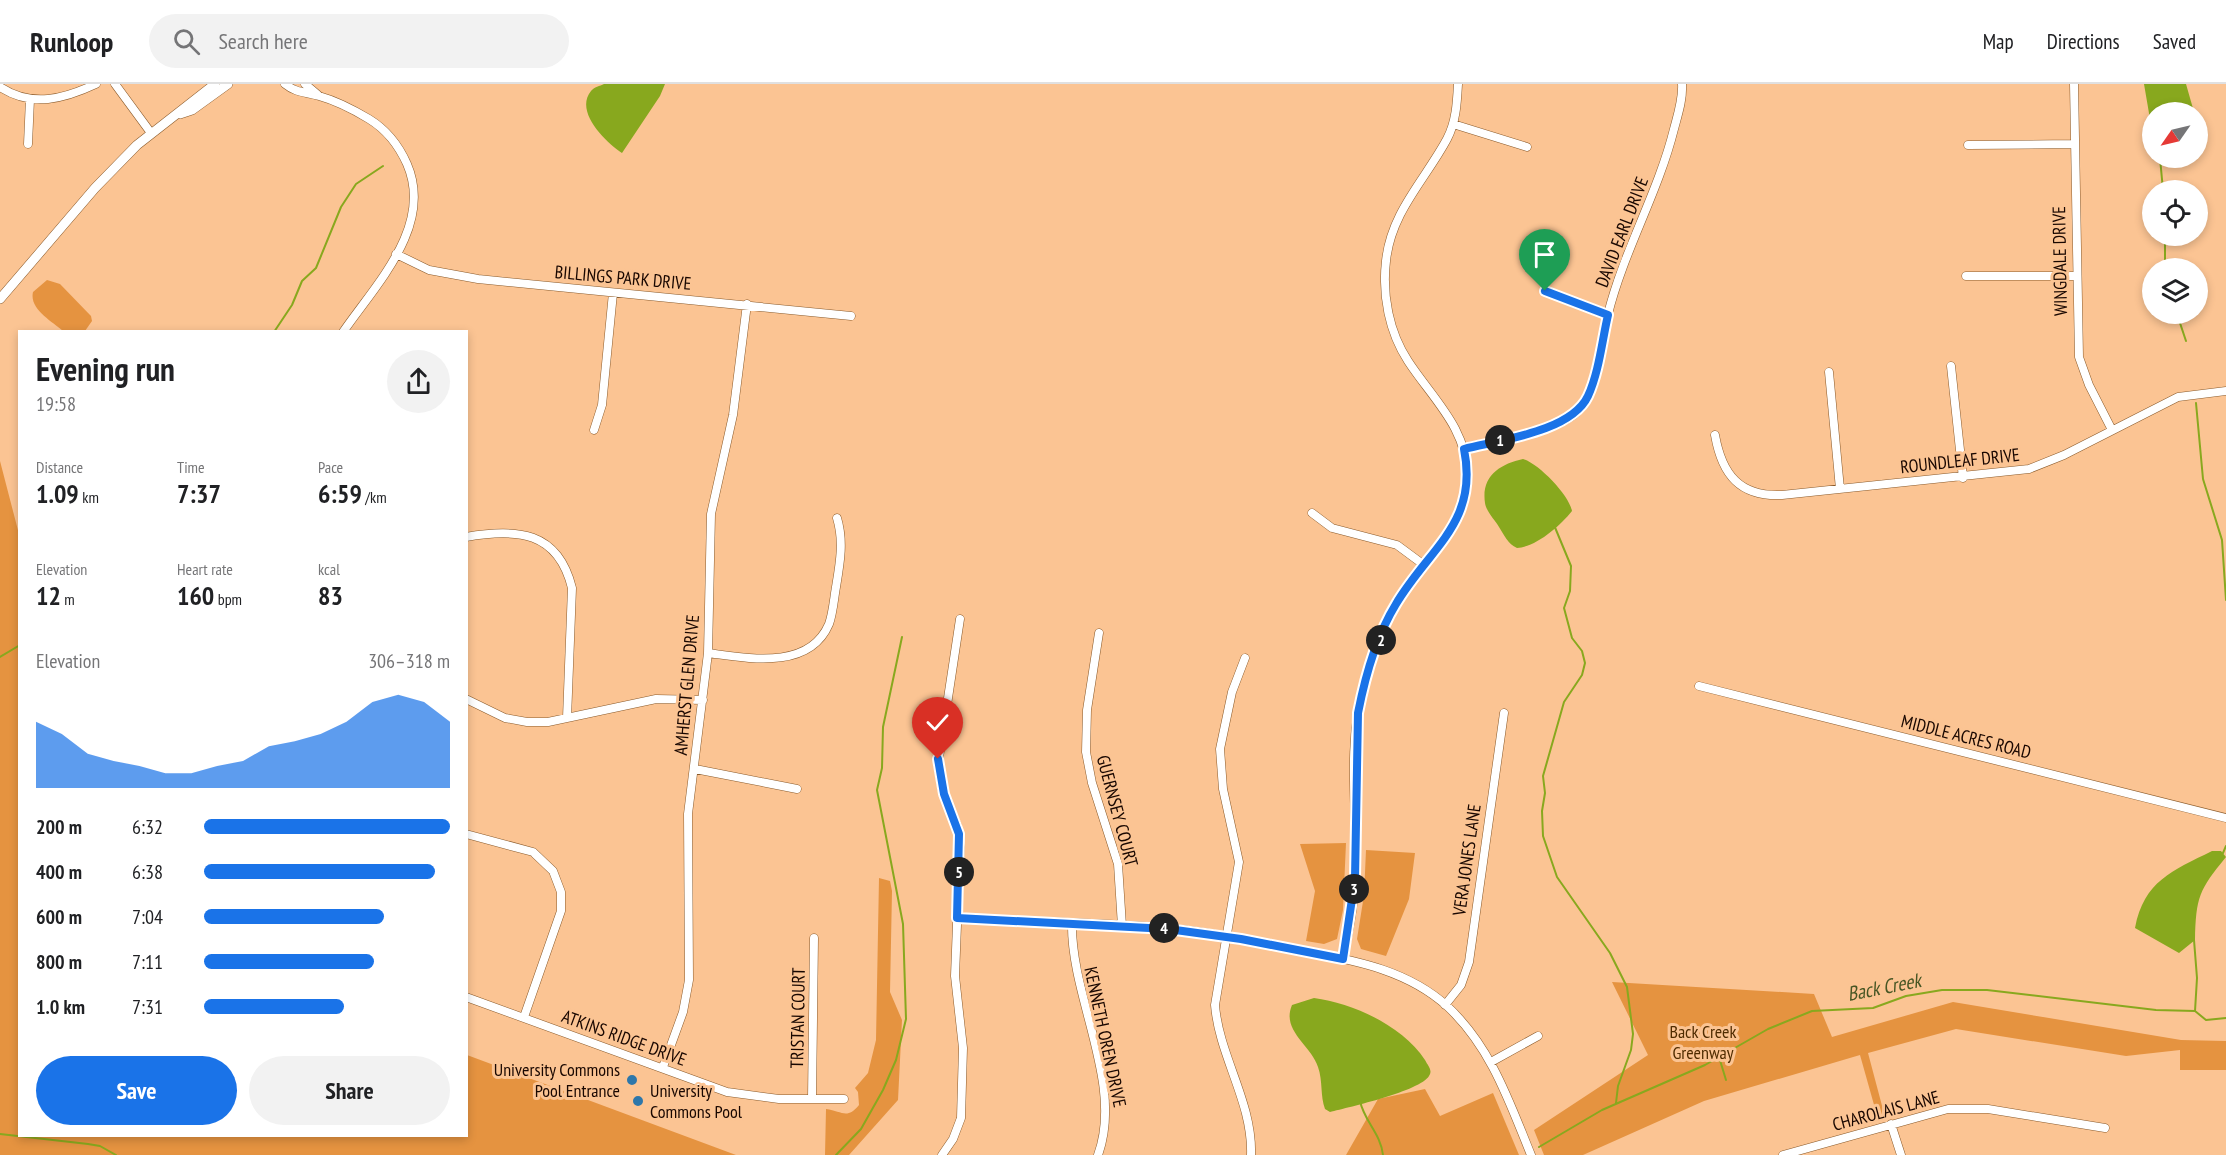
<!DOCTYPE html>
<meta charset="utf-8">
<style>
body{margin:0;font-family:"PT Sans Narrow",sans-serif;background:#f2f2f2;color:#202124;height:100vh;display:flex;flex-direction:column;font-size:22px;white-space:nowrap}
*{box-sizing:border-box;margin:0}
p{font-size:20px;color:#757577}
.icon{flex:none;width:33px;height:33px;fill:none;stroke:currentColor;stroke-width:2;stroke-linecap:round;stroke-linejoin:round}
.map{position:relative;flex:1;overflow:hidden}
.side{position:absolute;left:18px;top:246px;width:450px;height:807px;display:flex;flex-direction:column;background:#fff;border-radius:0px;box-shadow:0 3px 9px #0003}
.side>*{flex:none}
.needle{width:39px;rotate:236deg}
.controls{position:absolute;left:2142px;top:18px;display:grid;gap:12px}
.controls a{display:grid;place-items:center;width:66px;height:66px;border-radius:50%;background:#fff;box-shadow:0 3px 9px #0003;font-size:30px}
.pin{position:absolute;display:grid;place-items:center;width:51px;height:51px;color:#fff;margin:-62px -26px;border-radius:50% 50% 50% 0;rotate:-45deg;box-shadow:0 0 6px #0007}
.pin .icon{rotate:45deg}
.km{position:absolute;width:30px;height:30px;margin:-15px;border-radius:50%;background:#222;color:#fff;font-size:16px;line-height:30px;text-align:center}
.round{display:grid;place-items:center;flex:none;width:63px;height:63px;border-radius:32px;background:#f2f2f2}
.overview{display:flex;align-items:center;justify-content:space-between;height:102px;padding:0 18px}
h1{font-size:33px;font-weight:800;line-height:45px}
.figures{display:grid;grid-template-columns:repeat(3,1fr);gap:9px;height:102px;padding:6px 18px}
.figures div{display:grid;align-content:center}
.figures b{font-size:26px;font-weight:800}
.figures small{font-size:16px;font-weight:400}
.figures p{font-size:16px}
.chart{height:168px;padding:12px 18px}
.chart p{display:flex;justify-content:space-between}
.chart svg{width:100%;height:108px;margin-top:6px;fill:#1a73e8;opacity:.7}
.button{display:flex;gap:12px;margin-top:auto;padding:12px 18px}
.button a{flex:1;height:69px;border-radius:36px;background:#1a73e8;color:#fff;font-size:24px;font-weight:800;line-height:69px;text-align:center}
.button a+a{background:#f2f2f2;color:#202124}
ul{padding:0 18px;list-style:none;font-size:20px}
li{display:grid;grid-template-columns:96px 72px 1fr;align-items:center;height:45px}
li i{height:15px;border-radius:8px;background:#1a73e8}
header{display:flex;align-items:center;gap:36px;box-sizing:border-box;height:84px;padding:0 30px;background:#fff;border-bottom:2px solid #e0e0e0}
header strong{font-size:28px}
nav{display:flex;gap:33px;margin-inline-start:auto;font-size:21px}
.search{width:420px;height:54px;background:#f2f2f2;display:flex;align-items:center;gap:15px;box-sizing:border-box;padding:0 21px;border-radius:33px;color:#757577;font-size:22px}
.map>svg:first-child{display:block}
</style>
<header>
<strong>Runloop</strong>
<div class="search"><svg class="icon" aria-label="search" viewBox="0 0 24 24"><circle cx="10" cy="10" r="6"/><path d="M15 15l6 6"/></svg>Search here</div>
<nav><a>Map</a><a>Directions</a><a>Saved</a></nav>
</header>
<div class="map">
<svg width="2226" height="1071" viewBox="0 0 2226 1071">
<rect width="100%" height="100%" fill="#fbc493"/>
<path fill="#e59340" d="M47,196L60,200L91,232L92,237L85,247H63C52,237 29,225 33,208Z
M0,377L20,454V1052H466L467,971L736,1071H0Z
M1346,759L1343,826L1337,855L1324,860L1306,857L1315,807L1300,760Z
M1366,766L1415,769L1409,815L1386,872L1361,865L1357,855L1364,811Z
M879,794L890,797L892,807L890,908L902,936L898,1016L849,1071H825L826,1025C842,1027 847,1036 859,1021L858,1008L855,1004L868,989L876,956Z
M1612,898L1814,910L1832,953L1953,918L2181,956L2226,957V986H2180V966L2126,972L1956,945L1868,969L1885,1033L1878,1035L1860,971L1704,1017L1583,1071H1544L1534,1046L1648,971Z
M1425,1005L1440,1032L1493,1009L1519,1071H1346L1378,1015Z"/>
<path fill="#88a81e" d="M604,0H665L660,12L622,69C606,58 574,28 591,7C594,3 600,2 604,0Z
M2144,0H2186L2194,28H2152V36L2150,35Z
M1523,375C1539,380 1569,411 1572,427C1560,442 1536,463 1517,464C1508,460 1504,451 1499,443C1495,436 1486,427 1485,419C1481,392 1500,380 1523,375Z
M2212,767H2221L2226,773C2199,806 2196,813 2195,856L2179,869L2135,844C2144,797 2172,787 2212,767Z
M1314,914C1353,919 1403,942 1425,976C1428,982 1433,986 1429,992C1420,1007 1350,1023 1330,1028L1325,1025C1320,1012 1323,997 1318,983C1311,961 1281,947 1292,921Z"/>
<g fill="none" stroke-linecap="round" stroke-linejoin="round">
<path stroke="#88a81e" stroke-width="2" d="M2160,74L2163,106
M2165,184V152
M2177,230L2186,257
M274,248L292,221L302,197L316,184L341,123L356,100L383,82
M2196,319L2203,395L2222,456L2226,516
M1554,441L1571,482L1570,507L1564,524L1572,554L1582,567L1585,579L1582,591L1564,618L1543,692L1545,709L1542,727L1543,752L1557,793L1610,869L1627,903L1633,950L1631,966L1618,1002L1616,1019
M0,573L20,561
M2223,769L2226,762
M2194,856L2197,894L2195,927
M1719,973L1726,996
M1360,1017C1364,1037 1381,1050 1383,1071
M0,1050L88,1060L100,1062L116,1071
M1539,1063L1602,1026L1705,981L1768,945L1812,927L1873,924L1906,912L1942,906H1987L2156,926L2195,927L2206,936L2226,934
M836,1071L861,1045L883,1006L896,976L906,935L903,840L877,706L882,684L883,643L902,553"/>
<g stroke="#8a5a2a" stroke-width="9">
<path id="minor" d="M115,0L151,49
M285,0C296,9 306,8 319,12C337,17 354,26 369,35C387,46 399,62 407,80C434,142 376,200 343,248
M305,0L318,11
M2074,0L2079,273L2089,301L2112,346
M0,3C32,24 64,15 96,0
M1453,40L1527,63
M28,60L30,15
M1968,61L2074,60
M396,170L429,186L478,195L851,232
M1966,192H2076
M1545,207L1608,231
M1951,282L1963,394
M1829,288L1840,405
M594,346L602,321L613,209
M1715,351C1722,391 1740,413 1782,411L2029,385L2064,371L2178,313L2226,307
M1464,365C1492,358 1556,347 1576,329C1600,306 1601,261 1608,230C1624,166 1658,109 1674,45C1678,30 1683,15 1682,0
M1312,429L1332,444L1397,461L1424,481
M466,453C517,444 558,447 572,504L567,634
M1099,549L1087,626L1086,668L1092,699L1118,780L1122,842
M708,569C747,574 809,587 829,540C833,529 834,514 836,503C840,479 844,457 837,434
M1245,574L1232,608L1220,665L1223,705L1239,778L1215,921C1219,972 1253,1019 1251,1071
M1699,602L2226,734
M466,615L505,634L527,638H548L656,615L703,616
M695,685L797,705
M466,750L533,768L553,787L561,808V827L524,933
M957,834C1027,838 1097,838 1166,844C1210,848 1253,857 1296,865C1350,876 1405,884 1447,922C1491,963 1509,1017 1531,1071
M1072,840C1071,914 1124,1000 1098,1071
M1343,875C1350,842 1356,810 1356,776C1356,723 1348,657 1363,606C1371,577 1381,544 1397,518C1423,476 1466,446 1467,392C1468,345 1432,314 1408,277C1389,248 1382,211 1386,177C1391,128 1425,96 1447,55C1456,38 1457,19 1458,0
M466,913L727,1008L779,1015H844
M1445,921L1461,901L1469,878L1504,629
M1491,978L1538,952
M663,983L683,928L689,896L688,730L708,569L711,430L733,331L747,220
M812,1015L814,854
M1891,1040L1901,1071
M942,1071L953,1055L961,1034L963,964L955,892L960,763L957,741L943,710L938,680L960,535
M1783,1071L1948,1025H1988L2105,1044"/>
</g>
<g stroke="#8a5a2a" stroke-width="10">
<path id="tertiary" d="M180,30L192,26L228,0
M0,215L95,104L137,61L215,0"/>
</g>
<use href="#minor" stroke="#fff" stroke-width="8"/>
<use href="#tertiary" stroke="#fff" stroke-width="9"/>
</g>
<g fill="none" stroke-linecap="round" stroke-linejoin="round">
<g stroke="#fff" stroke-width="12">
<path id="route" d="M938,675L944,710L959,750L957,834L1168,845L1241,855L1343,875L1355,795L1358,629C1365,593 1377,551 1396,520C1429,464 1479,439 1464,365C1499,356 1571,348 1588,312C1599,288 1602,257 1608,231L1545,207"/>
</g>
<use href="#route" stroke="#1a73e8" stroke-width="8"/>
</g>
<g fill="#2d77aa" stroke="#fbc493" stroke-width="2">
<circle cx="632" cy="996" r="6"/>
<circle cx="638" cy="1017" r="6"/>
</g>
<g text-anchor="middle" stroke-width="6" stroke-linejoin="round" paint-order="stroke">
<g font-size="18" fill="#190700" stroke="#fbc493">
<text transform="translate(1622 148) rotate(-69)" y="6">DAVID EARL DRIVE</text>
<text transform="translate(2060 177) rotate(-91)" y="6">WINGDALE DRIVE</text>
<text transform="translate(623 194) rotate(5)" y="6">BILLINGS PARK DRIVE</text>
<text transform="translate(1960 377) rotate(-6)" y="6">ROUNDLEAF DRIVE</text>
<text transform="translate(687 601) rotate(-85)" y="6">AMHERST GLEN DRIVE</text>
<text transform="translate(1966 653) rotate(14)" y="6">MIDDLE ACRES ROAD</text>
<text transform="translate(1117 727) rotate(75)" y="6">GUERNSEY COURT</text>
<text transform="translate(1467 776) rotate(-82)" y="6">VERA JONES LANE</text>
<text transform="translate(798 934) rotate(-89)" y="6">TRISTAN COURT</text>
<text transform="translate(1105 953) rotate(78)" y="6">KENNETH OREN DRIVE</text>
<text transform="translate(624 954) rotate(20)" y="6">ATKINS RIDGE DRIVE</text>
<text transform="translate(1886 1027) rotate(-15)" y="6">CHAROLAIS LANE</text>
</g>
<g font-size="18" fill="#502c00" stroke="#fbc493">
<text x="1703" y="954">Back Creek<tspan x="1703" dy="21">Greenway</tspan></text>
</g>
<g font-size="18" fill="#190700" stroke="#fbc493" text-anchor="end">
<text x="620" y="992">University Commons<tspan x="620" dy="21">Pool Entrance</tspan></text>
<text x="650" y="1013" text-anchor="start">University<tspan x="650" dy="21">Commons Pool</tspan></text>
</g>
<g font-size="20" font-style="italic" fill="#475624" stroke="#fbc493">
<text transform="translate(1884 903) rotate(-11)" y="7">Back Creek</text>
</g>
</g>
</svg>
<div class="controls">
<a><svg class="needle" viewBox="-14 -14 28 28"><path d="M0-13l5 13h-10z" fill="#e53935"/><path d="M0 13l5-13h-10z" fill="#757577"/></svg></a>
<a><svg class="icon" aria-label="locate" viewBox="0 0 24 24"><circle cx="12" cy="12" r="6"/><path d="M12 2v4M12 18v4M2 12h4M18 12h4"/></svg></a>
<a><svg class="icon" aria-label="layers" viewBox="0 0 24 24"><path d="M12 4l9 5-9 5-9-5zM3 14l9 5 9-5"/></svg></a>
</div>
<div class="pin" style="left:1545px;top:207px;background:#1e9e55"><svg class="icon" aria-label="arrive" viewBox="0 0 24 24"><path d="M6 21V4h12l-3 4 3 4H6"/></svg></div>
<div class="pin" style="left:938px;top:675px;background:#d93025"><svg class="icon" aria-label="check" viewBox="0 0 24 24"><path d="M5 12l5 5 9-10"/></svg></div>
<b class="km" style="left:1500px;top:356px">1</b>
<b class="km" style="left:1381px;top:556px">2</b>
<b class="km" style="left:1354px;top:805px">3</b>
<b class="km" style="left:1164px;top:844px">4</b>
<b class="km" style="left:959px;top:788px">5</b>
<section class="side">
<div class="overview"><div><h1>Evening run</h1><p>19:58</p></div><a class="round"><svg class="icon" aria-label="share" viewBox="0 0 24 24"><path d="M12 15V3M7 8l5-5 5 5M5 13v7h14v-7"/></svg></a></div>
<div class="figures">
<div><p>Distance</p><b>1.09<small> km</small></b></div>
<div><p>Time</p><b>7:37</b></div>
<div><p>Pace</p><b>6:59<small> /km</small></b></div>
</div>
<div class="figures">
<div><p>Elevation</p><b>12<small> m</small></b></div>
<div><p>Heart rate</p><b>160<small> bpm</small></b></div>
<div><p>kcal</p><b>83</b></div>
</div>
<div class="chart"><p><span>Elevation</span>306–318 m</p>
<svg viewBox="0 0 160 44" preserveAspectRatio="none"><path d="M0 44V17L10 22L20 30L30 33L40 35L50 38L60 38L70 35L80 33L90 27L100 25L110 22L120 17L130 9L140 6L150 9L160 17V44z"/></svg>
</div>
<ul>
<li><b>200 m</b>6:32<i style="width:100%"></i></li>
<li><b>400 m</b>6:38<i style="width:94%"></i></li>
<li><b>600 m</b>7:04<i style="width:73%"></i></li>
<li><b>800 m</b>7:11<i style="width:69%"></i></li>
<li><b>1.0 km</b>7:31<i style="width:57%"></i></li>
</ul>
<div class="button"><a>Save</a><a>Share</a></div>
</section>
</div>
